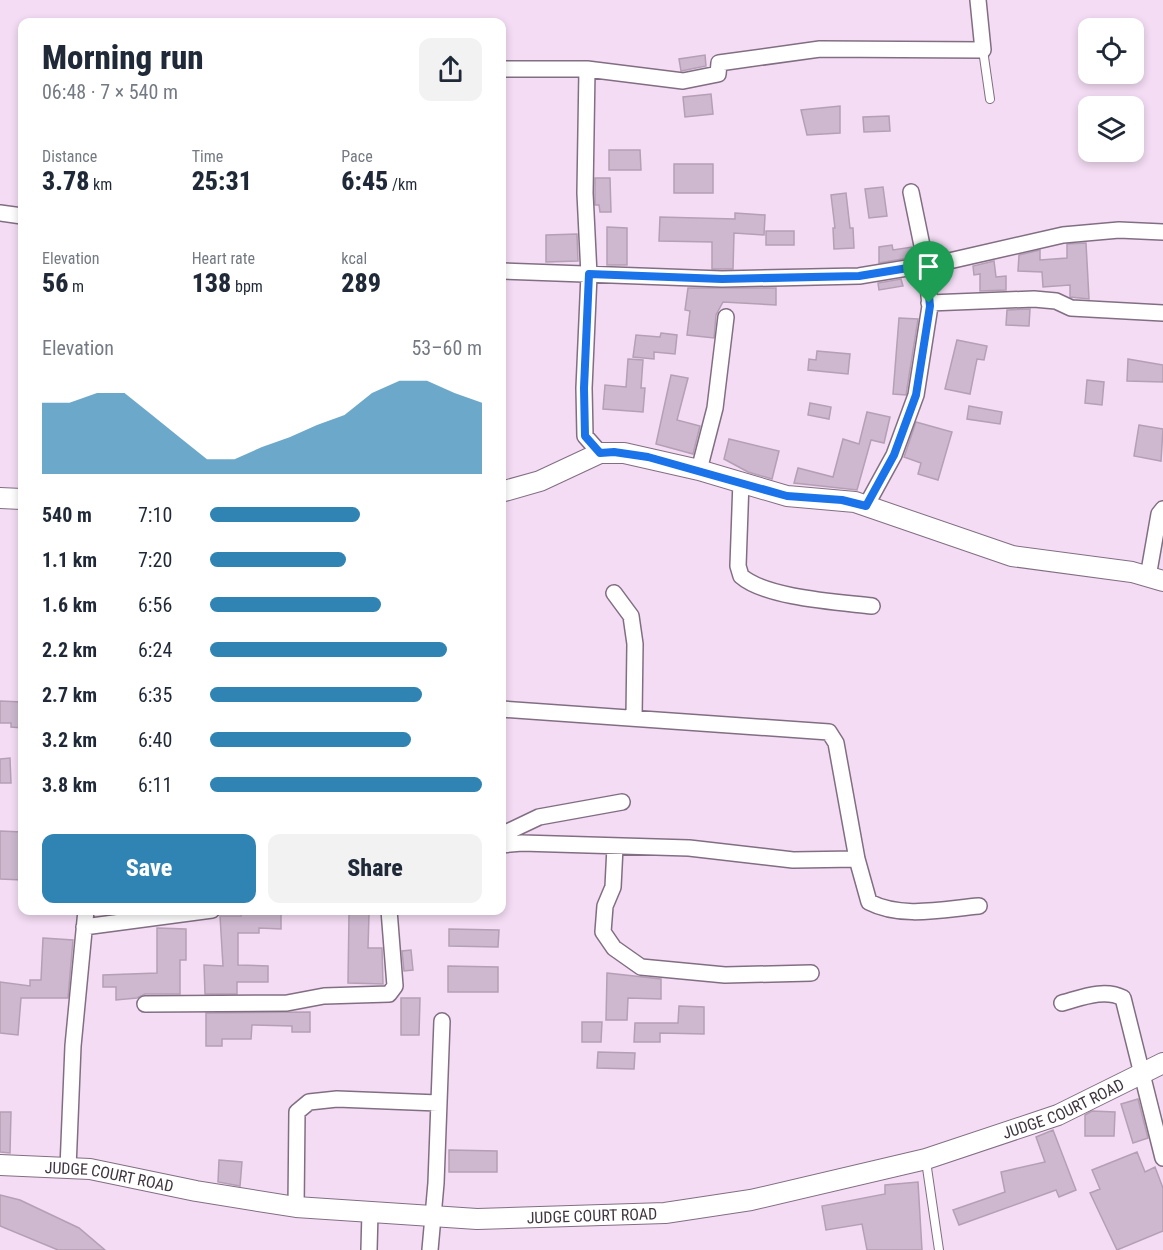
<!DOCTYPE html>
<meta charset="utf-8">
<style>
body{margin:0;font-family:"Roboto Condensed",sans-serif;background:#f2f2f3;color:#1f2937;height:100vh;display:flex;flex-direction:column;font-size:22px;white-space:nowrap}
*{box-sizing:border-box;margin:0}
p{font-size:20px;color:#747a83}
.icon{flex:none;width:33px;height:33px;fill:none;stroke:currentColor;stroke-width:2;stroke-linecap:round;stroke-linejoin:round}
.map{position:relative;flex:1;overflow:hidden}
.side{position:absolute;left:18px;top:18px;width:488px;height:897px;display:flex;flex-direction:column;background:#fff;border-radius:12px;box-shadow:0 3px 9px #0003}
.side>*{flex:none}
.buttons{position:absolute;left:1078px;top:18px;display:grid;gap:12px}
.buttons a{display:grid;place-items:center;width:66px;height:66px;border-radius:12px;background:#fff;box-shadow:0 3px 9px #0003;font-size:30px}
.pin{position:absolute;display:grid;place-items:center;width:51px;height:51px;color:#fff;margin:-62px -26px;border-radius:50% 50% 50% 0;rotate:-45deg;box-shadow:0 0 6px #0007}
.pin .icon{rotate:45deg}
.round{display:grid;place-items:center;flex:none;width:63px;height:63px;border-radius:12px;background:#f2f2f3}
.headline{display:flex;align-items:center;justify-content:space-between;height:102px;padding:0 24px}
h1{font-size:33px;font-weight:800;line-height:45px}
.figures{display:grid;grid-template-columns:repeat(3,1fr);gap:9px;height:102px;padding:6px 24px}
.figures div{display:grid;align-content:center}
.figures b{font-size:26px;font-weight:800}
.figures small{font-size:16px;font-weight:400}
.figures p{font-size:16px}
.chart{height:168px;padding:12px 24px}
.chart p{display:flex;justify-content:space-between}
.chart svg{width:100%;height:108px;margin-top:6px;fill:#2f84b4;opacity:.7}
.primary-button{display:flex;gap:12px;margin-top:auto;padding:12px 24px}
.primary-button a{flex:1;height:69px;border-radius:12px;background:#2f84b4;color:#fff;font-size:24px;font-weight:800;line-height:69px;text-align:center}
.primary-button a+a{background:#f2f2f3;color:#1f2937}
ul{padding:0 24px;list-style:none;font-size:20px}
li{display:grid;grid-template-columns:96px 72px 1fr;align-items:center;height:45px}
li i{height:15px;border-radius:8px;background:#2f84b4}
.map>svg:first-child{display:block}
</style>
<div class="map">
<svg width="1163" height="1250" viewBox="0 0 1163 1250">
<rect width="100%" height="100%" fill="#f3dcf4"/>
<path fill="#cdb8cf" stroke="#b49fb5" stroke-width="1.5" d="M705,55L706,66L681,71L679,59Z
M711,94L713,114L685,117L683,97Z
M840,106V133L807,135L801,110Z
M889,116L890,131L864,132L863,117Z
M609,150H640L641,170H609Z
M674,164H713V193H674Z
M595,178H610L611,212H600L599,205H595Z
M883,187L887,216L869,218L865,189Z
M846,193L850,228H853L854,248L834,249L833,228H835L831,195Z
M735,213L765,215L764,235L734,233L733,269H712V242L659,241L660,217L735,219Z
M607,227L627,228V265H607Z
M766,231H794V245H766Z
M577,234L578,261L546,262V235Z
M1086,243L1089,299L1070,297V285L1043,287L1042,272L1018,271L1019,255L1040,250V260L1067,258V244Z
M892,245L893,250L912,247L914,257L879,263V247Z
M994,261L996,277L1006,276V290L980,291V274L974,275L973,266Z
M901,279L903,286L879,290L878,283Z
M688,288H776V305L723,302L716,315L714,338L687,335L690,311L685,310Z
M1030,309L1029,326L1006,325L1007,310Z
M899,318L918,319L906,395L893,394Z
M661,333L677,335L675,354L654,352V359L633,357L636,335L660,337Z
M957,340L987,346L984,360L977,359L970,394L945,389Z
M817,351L850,354L848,374L808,370L809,359L816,360Z
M628,359L643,360L641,388H645L643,412L603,409L605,385L626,387Z
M1128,359L1163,365V382L1127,381Z
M671,375L688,378L677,420L700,426L693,454L656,444Z
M1087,380L1104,382L1102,405L1085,403Z
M810,403L831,407L829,419L808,415Z
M969,406L1002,412L1000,424L967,419Z
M867,412L890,417L884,443L871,440L857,490L794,483L798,468L833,477L843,439L859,444Z
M916,422L952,432L938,480L918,474L921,463L904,457Z
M1139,425L1163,429L1161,461L1134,456Z
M729,439L779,451L772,479L748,472L724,459Z
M0,701L22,702V728L11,727V723H0Z
M10,758L11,783H0V759Z
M0,831L22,832V880L0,879Z
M241,910H281V929L259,928V933H238V965L268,966V982H237V994H205L204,965L223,966L220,916H241Z
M349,913L369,914L368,948H382L383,984L348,983Z
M157,928L186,929V960H180V994H145L137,998L116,1000V987H103V975L157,973Z
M449,929L499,930L498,947L449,946Z
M43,938L73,940L68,998H21L18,1035L0,1033V982L30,986V980H41Z
M411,950L413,970L404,971L402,951Z
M448,966L498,967V992H448Z
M607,973L661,979V999L628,998L627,1020H606Z
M401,998H420L419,1035H401Z
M679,1006L704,1007V1034L660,1033V1042H634L635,1023H678Z
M310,1012V1032H292V1026L252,1025L251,1039H222V1046H206V1013Z
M582,1022H602L601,1042H582Z
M598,1052L635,1053L634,1069L597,1068Z
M1138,1099L1148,1138L1133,1143L1121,1104Z
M1092,1111L1115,1112L1114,1136H1085V1115Z
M0,1112H11L10,1153L0,1152Z
M1053,1130L1076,1190L1059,1197L1056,1190L959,1225L953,1210L1005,1192L1001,1172L1045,1162L1036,1137Z
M449,1150L497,1151V1172H449Z
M1137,1152L1145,1172L1155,1167L1163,1188V1231L1117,1250L1090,1193L1100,1189L1092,1170Z
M219,1160L242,1162L240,1186L218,1182Z
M918,1182L922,1250H867L862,1224L826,1230L822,1206L885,1194V1185Z
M0,1195L20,1200L79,1228L105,1250H58L0,1226Z"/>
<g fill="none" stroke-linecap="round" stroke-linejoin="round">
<g stroke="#826e83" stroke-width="10">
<path id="service" d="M983,50L990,99
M926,1161L939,1250"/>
</g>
<g stroke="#826e83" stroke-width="18">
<path id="minor" d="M501,69H587L683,81L718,74L719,63L820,49L983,50L978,0
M587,69L585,193L589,275L584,388L585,436L600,453
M0,213L22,216
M501,271L722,279L859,276L949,261L1063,235L1119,230L1163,232
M929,303L1034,299L1056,301L1071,308L1163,313
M699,470L715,408L726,317
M741,481L738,566L741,576C766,598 838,602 872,606
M866,506L894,455L916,395L930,306L926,265L911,192
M1148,577L1159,514L1163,509
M614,593L631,616L635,644L634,717
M501,709L829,732L836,743L857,859L869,902C902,919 944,909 979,906
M501,835L539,817L622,802
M501,845L522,843L689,848L793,860L857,859
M615,847L613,887L605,906L603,932L614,948L641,967L725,975L811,973
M84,927L212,910
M1062,1003C1081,998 1104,988 1123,998L1163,1158
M145,1004L287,1003L324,996L389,994L395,986L389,910
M68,1168L73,1046L86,910
M296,1207L297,1112L309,1102L337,1099L438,1103
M369,1250L370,1212
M430,1250L436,1183L442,1021"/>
</g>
<g stroke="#826e83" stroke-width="22">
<g id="tertiary">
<path d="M501,492L540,481L600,453H624L699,470L787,496L855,502L1012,556L1132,572L1163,581"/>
<path d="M0,498L22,499"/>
<path id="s1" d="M0,1165L90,1169L196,1191L296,1207L477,1219L665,1213L751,1200L926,1159L1058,1115L1163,1063"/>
</g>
</g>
<use href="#service" stroke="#fff" stroke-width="8"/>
<use href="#minor" stroke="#fff" stroke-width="15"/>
<use href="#tertiary" stroke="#fff" stroke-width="20"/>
</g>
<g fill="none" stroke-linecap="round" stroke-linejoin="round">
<g stroke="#fff" stroke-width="12">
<path id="route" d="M926,265L930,306L916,395L894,455L866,506L842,500L787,496L648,457L614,452L600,453L585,436L584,388L589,274L722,279L859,276Z"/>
</g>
<use href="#route" stroke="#1a73e8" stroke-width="8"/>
</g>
<g text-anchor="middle" stroke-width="5" stroke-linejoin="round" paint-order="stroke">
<g font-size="16" fill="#3f363f" stroke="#fdebfe">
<text dy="6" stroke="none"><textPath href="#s1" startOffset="1082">JUDGE COURT ROAD</textPath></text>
<text dy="6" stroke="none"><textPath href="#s1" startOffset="110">JUDGE COURT ROAD</textPath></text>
<text dy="6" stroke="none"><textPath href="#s1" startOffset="596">JUDGE COURT ROAD</textPath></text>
</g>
</g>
</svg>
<div class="buttons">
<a><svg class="icon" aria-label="locate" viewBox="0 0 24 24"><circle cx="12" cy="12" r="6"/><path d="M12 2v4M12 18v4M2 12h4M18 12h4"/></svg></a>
<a><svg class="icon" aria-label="layers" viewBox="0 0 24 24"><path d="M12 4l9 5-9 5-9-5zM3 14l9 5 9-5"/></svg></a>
</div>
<div class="pin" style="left:929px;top:303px;background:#1e9e55"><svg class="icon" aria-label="arrive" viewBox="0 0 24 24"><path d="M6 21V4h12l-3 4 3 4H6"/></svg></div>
<section class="side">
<div class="headline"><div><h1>Morning run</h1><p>06:48 · 7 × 540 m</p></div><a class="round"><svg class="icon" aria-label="share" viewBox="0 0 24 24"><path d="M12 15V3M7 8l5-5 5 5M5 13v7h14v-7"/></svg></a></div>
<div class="figures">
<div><p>Distance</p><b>3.78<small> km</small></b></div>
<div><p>Time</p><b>25:31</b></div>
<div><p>Pace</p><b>6:45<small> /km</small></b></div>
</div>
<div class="figures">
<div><p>Elevation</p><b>56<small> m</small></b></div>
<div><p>Heart rate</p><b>138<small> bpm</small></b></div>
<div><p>kcal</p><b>289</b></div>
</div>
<div class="chart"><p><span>Elevation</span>53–60 m</p>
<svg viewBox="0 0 160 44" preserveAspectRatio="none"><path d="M0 44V15L10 15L20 11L30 11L40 20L50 29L60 38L70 38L80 33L90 29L100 24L110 20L120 11L130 6L140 6L150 11L160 15V44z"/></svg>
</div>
<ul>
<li><b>540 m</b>7:10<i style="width:55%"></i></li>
<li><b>1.1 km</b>7:20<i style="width:50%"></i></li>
<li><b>1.6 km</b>6:56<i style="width:63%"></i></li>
<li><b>2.2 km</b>6:24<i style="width:87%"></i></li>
<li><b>2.7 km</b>6:35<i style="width:78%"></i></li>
<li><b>3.2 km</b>6:40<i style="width:74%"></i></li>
<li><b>3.8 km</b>6:11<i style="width:100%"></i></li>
</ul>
<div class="primary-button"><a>Save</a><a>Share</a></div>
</section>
</div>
